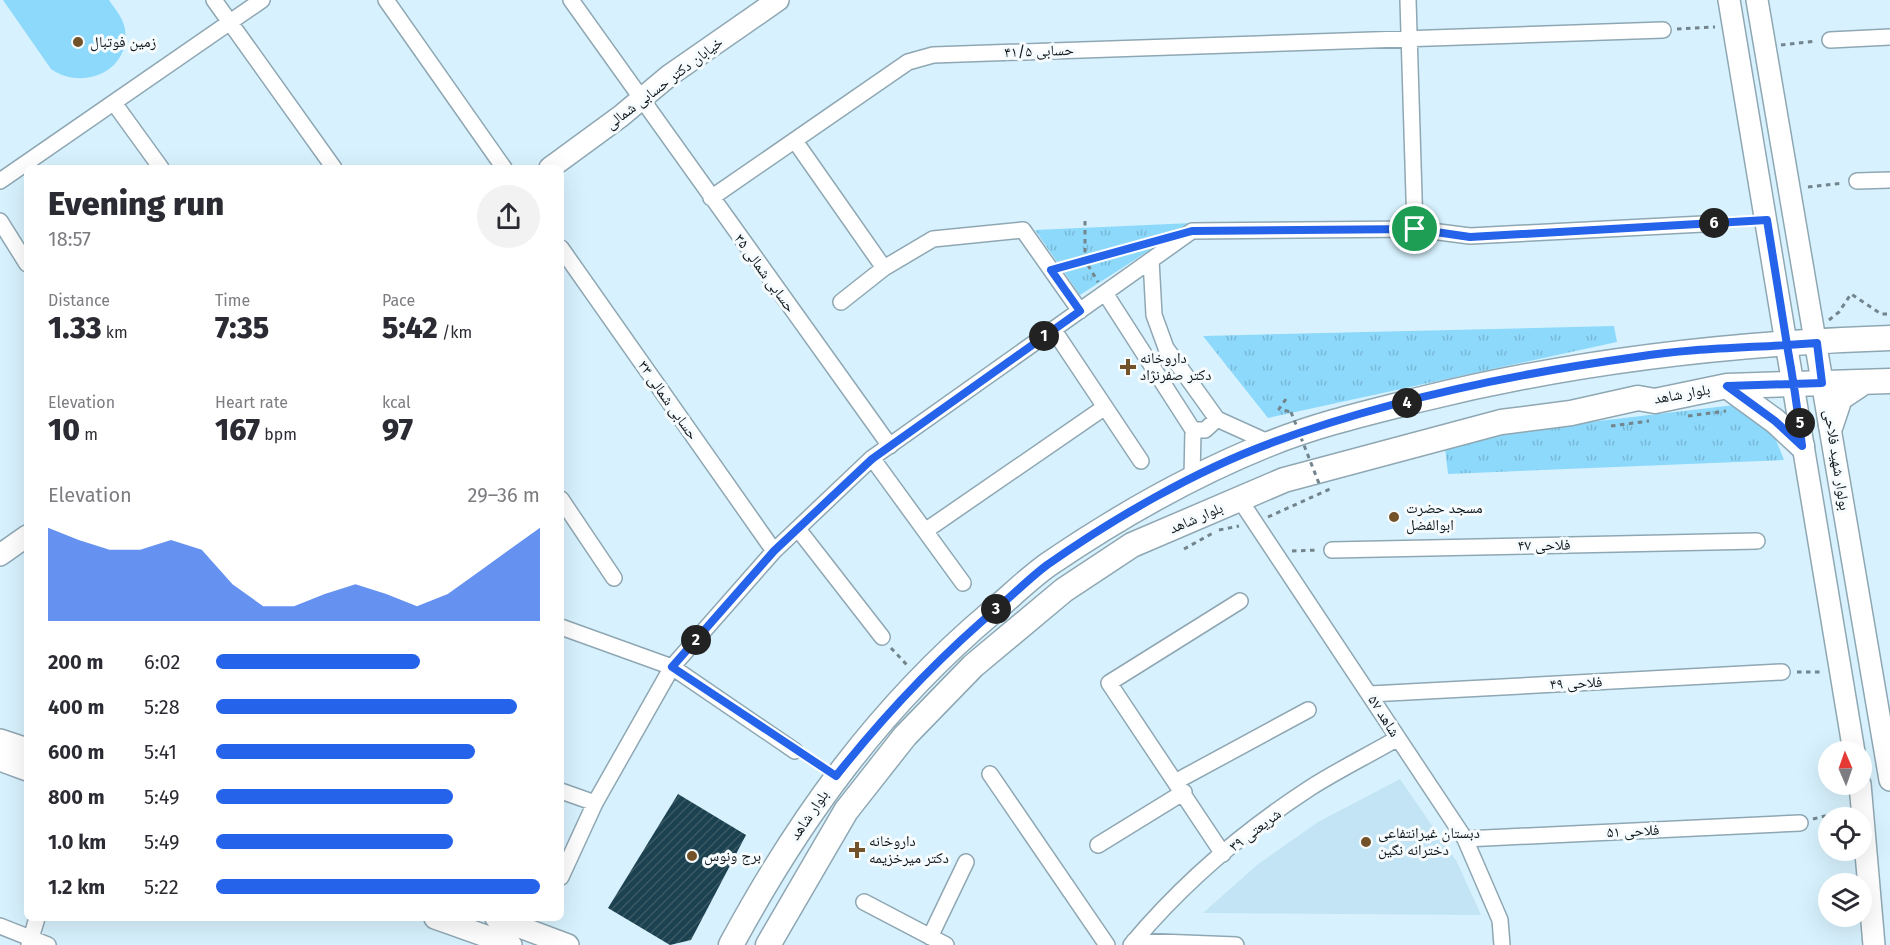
<!DOCTYPE html>
<meta charset="utf-8">
<style>
body{margin:0;font-family:"Fira Sans","Noto Naskh Arabic",sans-serif;background:#f2f2f3;color:#2b2b33;height:100vh;display:flex;flex-direction:column;font-size:22px;white-space:nowrap}
*{box-sizing:border-box;margin:0}
p{font-size:20px;color:#7c7c81}
.icon{flex:none;width:33px;height:33px;fill:none;stroke:currentColor;stroke-width:2;stroke-linecap:round;stroke-linejoin:round}
.map{position:relative;flex:1;overflow:hidden}
.details{position:absolute;left:24px;top:165px;width:540px;height:756px;display:flex;flex-direction:column;background:#fff;border-radius:9px;box-shadow:0 6px 24px #0002}
.details>*{flex:none}
.needle{width:39px;rotate:358deg}
.fabs{position:absolute;left:1818px;top:741px;display:grid;gap:12px}
.fabs a{display:grid;place-items:center;width:54px;height:54px;border-radius:50%;background:#fff;box-shadow:0 6px 24px #0002;font-size:30px}
.pin{position:absolute;display:grid;place-items:center;width:51px;height:51px;color:#fff;margin:-26px;border:3px solid #fff;border-radius:50%;box-shadow:0 2px 6px #0007}
.km{position:absolute;width:30px;height:30px;margin:-15px;border-radius:50%;background:#222;color:#fff;font-size:16px;line-height:30px;text-align:center}
.round{display:grid;place-items:center;flex:none;width:63px;height:63px;border-radius:32px;background:#f2f2f3}
.head{display:flex;align-items:center;justify-content:space-between;height:102px;padding:0 24px}
h1{font-size:33px;font-weight:800;line-height:45px}
.metrics{display:grid;grid-template-columns:repeat(3,1fr);gap:9px;height:102px;padding:6px 24px}
.metrics div{display:grid;align-content:center}
.metrics b{font-size:30px;font-weight:800}
.metrics small{font-size:16px;font-weight:400}
.metrics p{font-size:16px}
.chart{height:168px;padding:12px 24px}
.chart p{display:flex;justify-content:space-between}
.chart svg{width:100%;height:108px;margin-top:6px;fill:#2563eb;opacity:.7}
ul{padding:0 24px;list-style:none;font-size:20px}
li{display:grid;grid-template-columns:96px 72px 1fr;align-items:center;height:45px}
li i{height:15px;border-radius:8px;background:#2563eb}
.map>svg:first-child{display:block}
</style>
<div class="map">
<svg width="1890" height="945" viewBox="0 0 1890 945">
<defs>
<pattern id="grass-tufts" width="24" height="20" patternUnits="userSpaceOnUse" patternTransform="scale(1.5)"><rect width="24" height="20" fill="#8dd9fb"/><path d="M3 7l-1-3M5 7V3M7 7l1-3M15 17l-1-3M17 17v-4M19 17l1-3" fill="none" stroke="#78b9d7"/></pattern>
<pattern id="building-hatch" width="6" height="6" patternUnits="userSpaceOnUse" patternTransform="scale(1.5)"><rect width="6" height="6" fill="#1c4150"/><path d="M-1 1l2-2M0 6l6-6M5 7l2-2" fill="none" stroke="#3b5965"/></pattern>
</defs>
<rect width="100%" height="100%" fill="#d7f2fe"/>
<path fill="#c2e4f4" d="M1400,779L1457,862L1481,915L1203,913L1257,865L1318,822Z"/>
<path fill="url(#grass-tufts)" d="M1192,223L1080,295L1035,230Z
M1614,326L1617,342L1268,418L1203,336Z
M1743,404L1767,417L1784,460L1448,474L1444,439Z"/>
<path fill="#8dd9fb" d="M3,0H109C115,9 123,18 125,29C131,72 82,91 51,69Z"/>
<path fill="url(#building-hatch)" d="M678,794L746,835L691,940L670,945L608,908Z"/>
<g fill="none" stroke-linecap="round" stroke-linejoin="round">
<g stroke="#8fa7b3" stroke-width="18">
<path id="street" d="M214,0L334,168
M386,0L504,168
M571,0L890,446
M1408,0L1415,229
M1830,40L1890,37
M114,103L161,168
M795,141L884,268
M0,181L262,0
M1857,181L1890,180
M711,198L908,62L933,55L1663,30
M0,221L27,264
M561,248L774,551
M1151,260L1154,315L1166,348L1217,419L1270,443
M1105,293L1193,430L1192,478
M841,302L884,268L933,239L1023,230L1080,311
M1053,329L1141,461
M1193,430H1205L1217,419
M872,458L963,583
M561,499L614,578
M1240,500L1465,839L1500,920L1502,945
M798,529L882,637
M925,531L1105,407
M1332,550L1757,541
M561,627L672,667L795,751
M1370,694L1782,672
M990,774L1107,945
M1175,782L1308,710
M561,791L595,803
M1465,839L1800,823
M1098,845L1184,792
M1223,854L1109,683L1240,601
M561,877L595,803L672,667L774,551L872,458L1192,231L1415,229L1470,236L1703,224
M864,902L946,945
M0,926L48,945
M930,937L966,862
M1134,941L1236,945
M29,945L37,918
M1131,945C1181,885 1244,831 1310,788C1338,770 1369,755 1398,738"/>
</g>
<g stroke="#8fa7b3" stroke-width="24">
<path id="secondary" d="M1729,0L1854,752
M1757,0L1890,780
M550,168L621,116L670,75L778,0
M0,555L27,536
M0,740L27,749
M0,760L27,770
M1860,784L1874,945
M435,918L511,945
M496,918L568,945"/>
</g>
<g stroke="#8fa7b3" stroke-width="27">
<path id="primary" d="M1727,386L1775,421L1802,446
M1831,425L1840,398L1864,382
M731,945C800,817 880,707 991,613C1010,597 1029,578 1049,564C1118,517 1192,475 1269,444C1318,424 1371,412 1422,399C1575,361 1732,343 1890,338
M768,945L846,811L905,736L973,666L1064,590L1132,545L1284,480L1501,422L1571,413L1638,398L1655,401L1727,386L1890,381"/>
</g>
<path stroke="#72848c" stroke-width="3" stroke-dasharray="4.5 4.5" stroke-linecap="butt" d="M1677,29L1715,27
M1781,45L1816,41
M1808,187L1843,183
M1085,221V260L1098,282
M1717,223L1749,221
M1067,265L1150,242
M1829,320L1839,312L1851,294L1881,314H1890
M1286,399L1279,409L1291,412
M1688,416L1726,411
M1611,426L1649,421
M1268,517L1330,489
M1219,530L1239,526
M1184,549L1213,533
M1292,551L1319,550
M891,648L907,665
M1797,672H1823
M807,758L822,767
M1813,819L1845,811"/>
<use href="#street" stroke="#fff" stroke-width="15"/>
<use href="#secondary" stroke="#fff" stroke-width="21"/>
<use href="#primary" stroke="#fff" stroke-width="24"/>
<path stroke="#72848c" stroke-width="3" stroke-dasharray="4.5 4.5" stroke-linecap="butt" d="M1291,412L1320,486"/>
</g>
<g fill="none" stroke-linecap="round" stroke-linejoin="round">
<g stroke="#fff" stroke-width="12">
<path id="route" d="M1415,229L1192,231L1051,270L1080,311L872,459L774,551L672,667L836,776C886,713 940,656 1002,604C1017,591 1031,577 1047,565C1114,518 1195,471 1271,443C1387,400 1513,374 1636,357C1686,349 1737,348 1787,345C1793,378 1798,412 1802,446L1775,421L1727,386L1822,383L1817,343L1787,345L1767,220L1470,237L1415,229"/>
</g>
<use href="#route" stroke="#2563eb" stroke-width="8"/>
</g>
<g fill="#735229" stroke="#f6fbfd" stroke-width="2">
<circle cx="78" cy="42" r="6"/>
<path d="M1125 358h6v6h6v6h-6v6h-6v-6h-6v-6h6z"/>
<circle cx="1394" cy="517" r="6"/>
<circle cx="1366" cy="842" r="6"/>
<path d="M854 841h6v6h6v6h-6v6h-6v-6h-6v-6h6z"/>
<circle cx="692" cy="856" r="6"/>
</g>
<g text-anchor="middle" stroke-width="6" stroke-linejoin="round" paint-order="stroke">
<g font-size="15" fill="#0c1519" stroke="#f6fbfd" text-anchor="start">
<text x="90" y="47">زمین فوتبال</text>
<text x="1140" y="363">داروخانه<tspan x="1140" dy="17">دکتر صفرنژاد</tspan></text>
<text x="1406" y="513">مسجد حضرت<tspan x="1406" dy="17">ابوالفضل</tspan></text>
<text x="1378" y="838">دبستان غیرانتفاعی<tspan x="1378" dy="17">دخترانه نگین</tspan></text>
<text x="869" y="846">داروخانه<tspan x="869" dy="17">دکتر میرخزیمه</tspan></text>
<text x="704" y="861">برج ونوس</text>
</g>
<g font-size="15" fill="#0c1519" stroke="#f6fbfd">
<text transform="translate(1039 51) rotate(-2)" y="5">حسابی ۴۱/۵</text>
<text transform="translate(664 83) rotate(-37)" y="5">خیابان دکتر حسابی شمالی</text>
<text transform="translate(765 273) rotate(54)" y="5">حسابی شمالی ۳۵</text>
<text transform="translate(1682 394) rotate(-10)" y="5">بلوار شاهد</text>
<text transform="translate(668 400) rotate(55)" y="5">حسابی شمالی ۳۳</text>
<text transform="translate(1837 460) rotate(81)" y="5">بولوار شهید فلاحی</text>
<text transform="translate(1196 518) rotate(-23)" y="5">بلوار شاهد</text>
<text transform="translate(1544 545) rotate(-1)" y="5">فلاحی ۴۷</text>
<text transform="translate(1576 683) rotate(-3)" y="5">فلاحی ۴۹</text>
<text transform="translate(1384 716) rotate(58)" y="5">شاهد ۵۷</text>
<text transform="translate(809 815) rotate(-56)" y="5">بلوار شاهد</text>
<text transform="translate(1255 830) rotate(-37)" y="5">شریعتی ۳۹</text>
<text transform="translate(1633 831) rotate(-3)" y="5">فلاحی ۵۱</text>
</g>
</g>
</svg>
<div class="fabs">
<a><svg class="needle" viewBox="-14 -14 28 28"><path d="M0-13l5 13h-10z" fill="#e53935"/><path d="M0 13l5-13h-10z" fill="#7c7c81"/></svg></a>
<a><svg class="icon" aria-label="locate" viewBox="0 0 24 24"><circle cx="12" cy="12" r="6"/><path d="M12 2v4M12 18v4M2 12h4M18 12h4"/></svg></a>
<a><svg class="icon" aria-label="layers" viewBox="0 0 24 24"><path d="M12 4l9 5-9 5-9-5zM3 14l9 5 9-5"/></svg></a>
</div>
<div class="pin" style="left:1415px;top:229px;background:#1e9e55"><svg class="icon" aria-label="arrive" viewBox="0 0 24 24"><path d="M6 21V4h12l-3 4 3 4H6"/></svg></div>
<b class="km" style="left:1044px;top:336px">1</b>
<b class="km" style="left:696px;top:640px">2</b>
<b class="km" style="left:996px;top:609px">3</b>
<b class="km" style="left:1407px;top:403px">4</b>
<b class="km" style="left:1800px;top:423px">5</b>
<b class="km" style="left:1714px;top:223px">6</b>
<section class="details">
<div class="head"><div><h1>Evening run</h1><p>18:57</p></div><a class="round"><svg class="icon" aria-label="share" viewBox="0 0 24 24"><path d="M12 15V3M7 8l5-5 5 5M5 13v7h14v-7"/></svg></a></div>
<div class="metrics">
<div><p>Distance</p><b>1.33<small> km</small></b></div>
<div><p>Time</p><b>7:35</b></div>
<div><p>Pace</p><b>5:42<small> /km</small></b></div>
</div>
<div class="metrics">
<div><p>Elevation</p><b>10<small> m</small></b></div>
<div><p>Heart rate</p><b>167<small> bpm</small></b></div>
<div><p>kcal</p><b>97</b></div>
</div>
<div class="chart"><p><span>Elevation</span>29–36 m</p>
<svg viewBox="0 0 160 44" preserveAspectRatio="none"><path d="M0 44V6L10 11L20 15L30 15L40 11L50 15L60 29L70 38L80 38L90 33L100 29L110 33L120 38L130 33L140 24L150 15L160 6V44z"/></svg>
</div>
<ul>
<li><b>200 m</b>6:02<i style="width:63%"></i></li>
<li><b>400 m</b>5:28<i style="width:93%"></i></li>
<li><b>600 m</b>5:41<i style="width:80%"></i></li>
<li><b>800 m</b>5:49<i style="width:73%"></i></li>
<li><b>1.0 km</b>5:49<i style="width:73%"></i></li>
<li><b>1.2 km</b>5:22<i style="width:100%"></i></li>
</ul>
</section>
</div>
